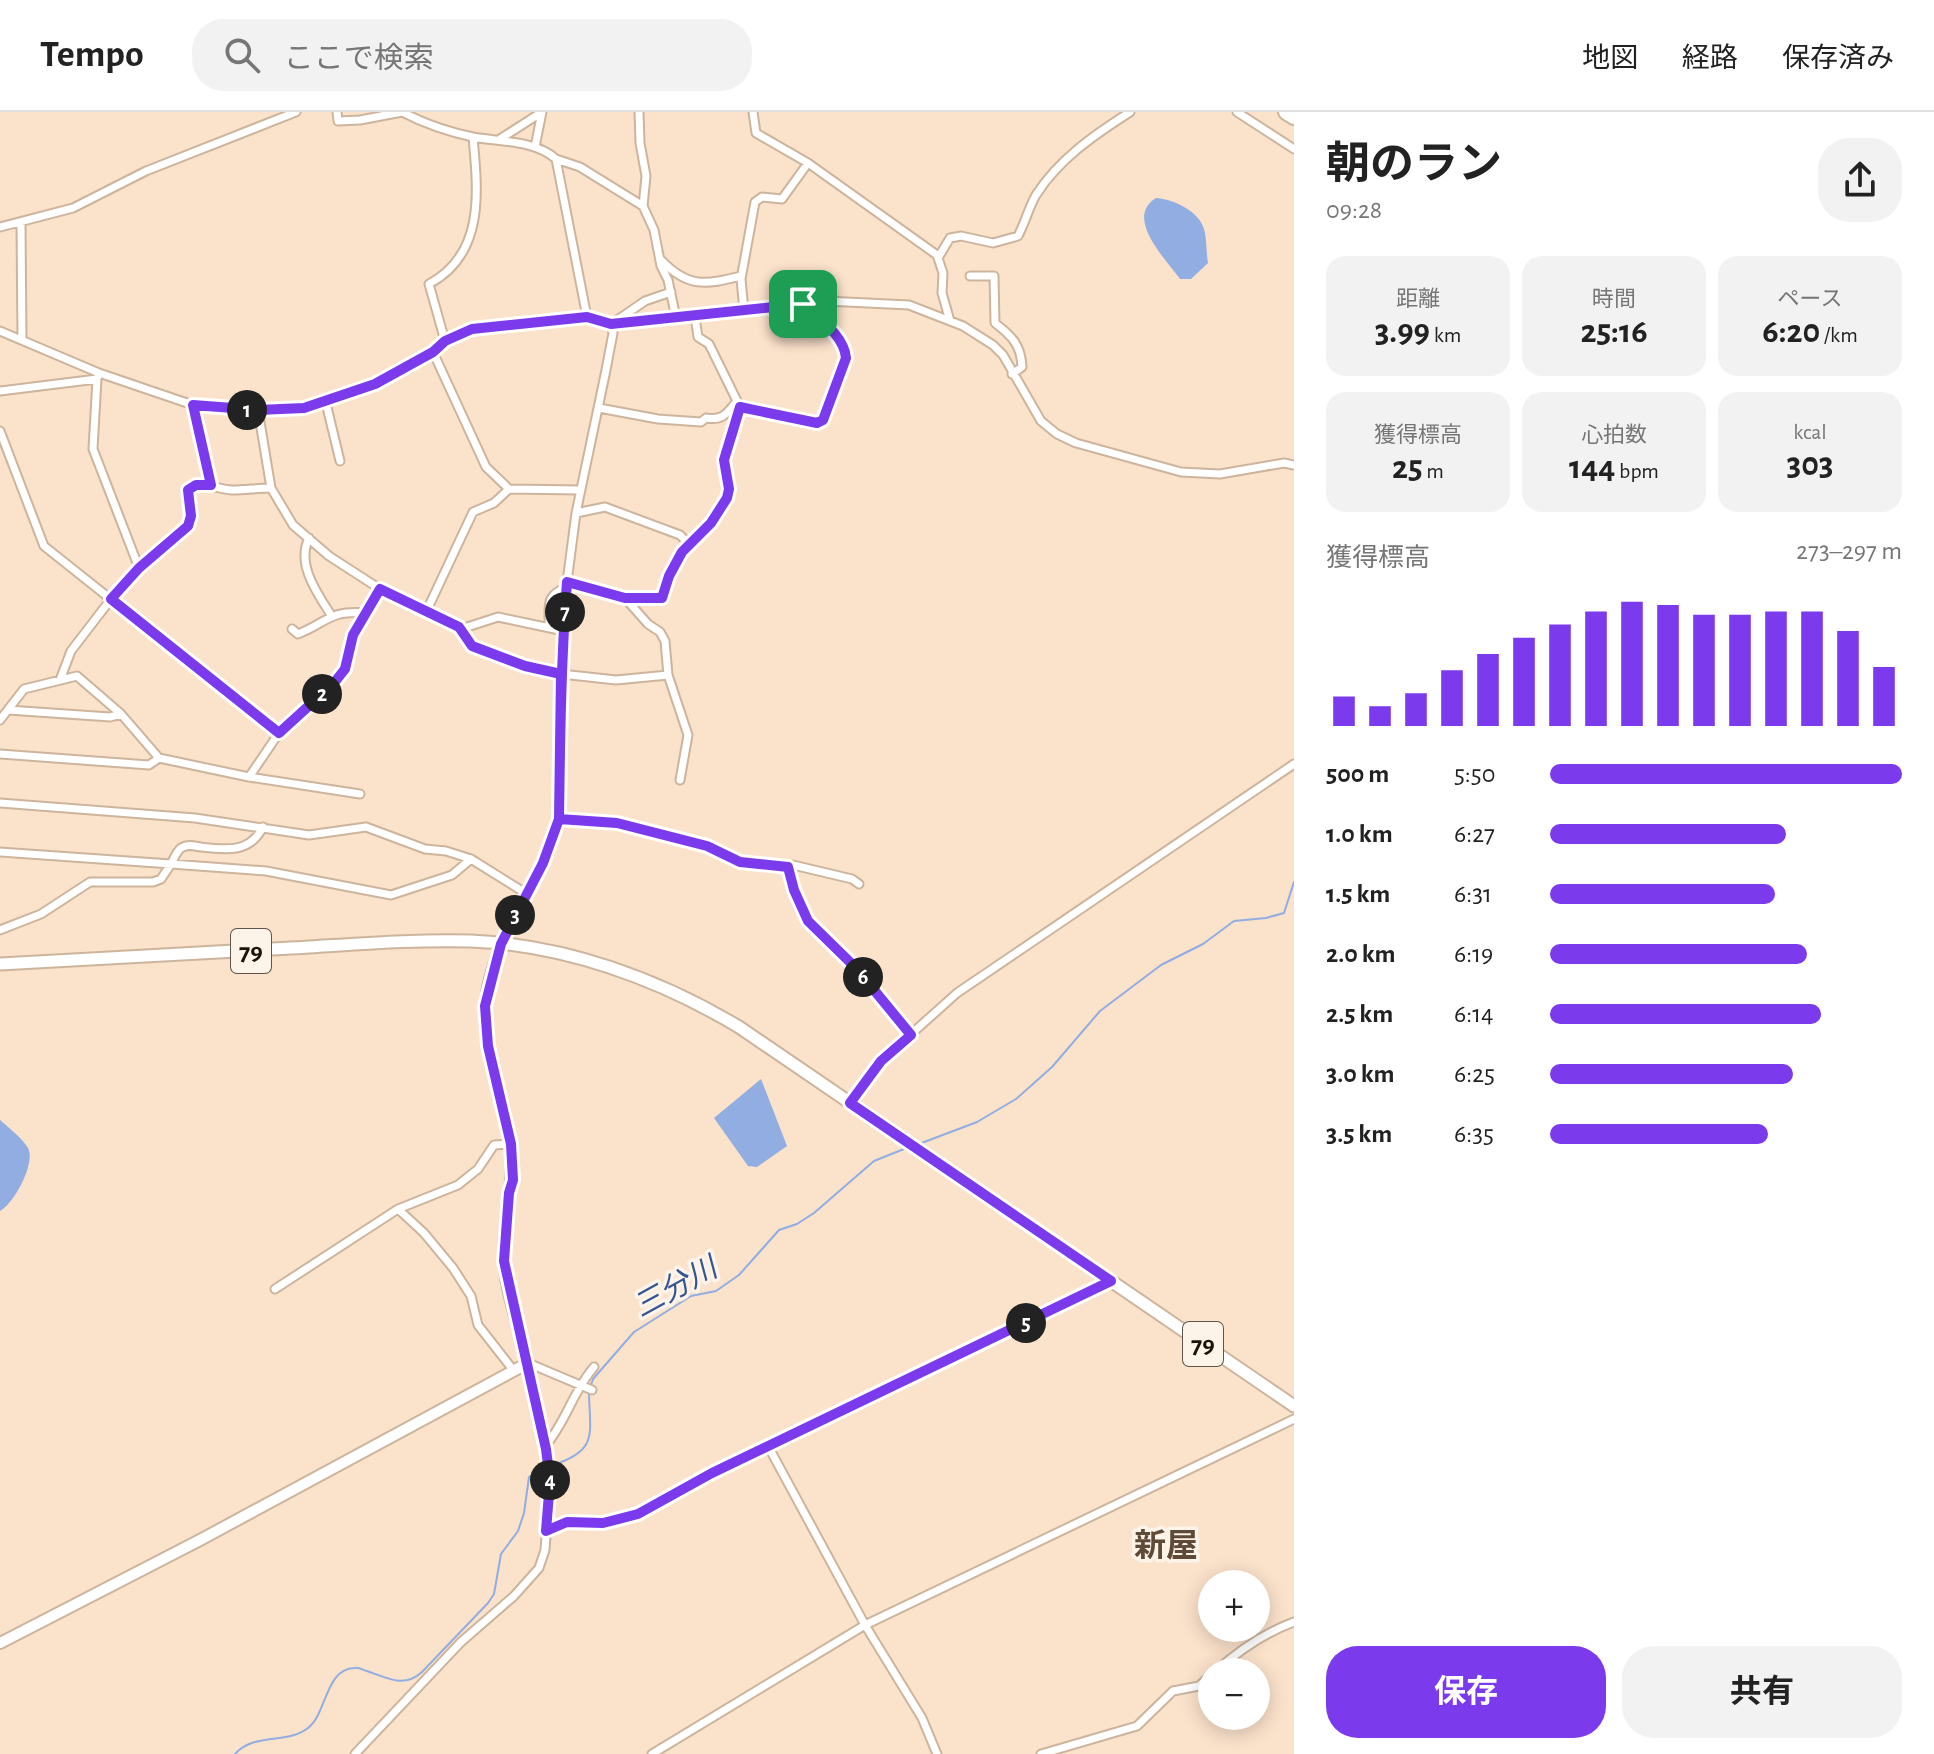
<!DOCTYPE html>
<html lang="ja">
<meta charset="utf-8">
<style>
body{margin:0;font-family:"Alegreya Sans","Noto Sans JP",sans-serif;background:#f2f2f2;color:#222;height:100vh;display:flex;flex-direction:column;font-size:30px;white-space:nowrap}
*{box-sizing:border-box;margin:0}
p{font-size:26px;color:#767676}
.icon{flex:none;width:44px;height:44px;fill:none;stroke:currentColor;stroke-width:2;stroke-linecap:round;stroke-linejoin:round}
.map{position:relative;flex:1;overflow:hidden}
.drawer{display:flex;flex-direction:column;background:#fff;width:640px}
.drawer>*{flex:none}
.buttons{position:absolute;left:1198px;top:1458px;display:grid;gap:16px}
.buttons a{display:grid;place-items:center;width:72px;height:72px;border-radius:50%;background:#fff;box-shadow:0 4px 20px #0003;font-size:40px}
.pin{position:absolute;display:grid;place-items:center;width:68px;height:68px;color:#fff;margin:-34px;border-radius:16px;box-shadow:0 4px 12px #0006}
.km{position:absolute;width:40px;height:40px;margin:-20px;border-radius:50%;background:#222;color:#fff;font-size:22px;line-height:40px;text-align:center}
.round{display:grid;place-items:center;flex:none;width:84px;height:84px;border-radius:32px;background:#f2f2f2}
.head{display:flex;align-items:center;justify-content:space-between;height:136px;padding:0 32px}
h1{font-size:44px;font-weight:700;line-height:60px}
.metrics{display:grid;grid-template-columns:repeat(3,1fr);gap:12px;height:136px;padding:8px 32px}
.metrics div{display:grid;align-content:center;border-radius:20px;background:#f2f2f2;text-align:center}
.metrics b{font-size:34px;font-weight:700}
.metrics small{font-size:22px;font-weight:400}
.metrics p{font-size:22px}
.chart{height:224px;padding:16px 32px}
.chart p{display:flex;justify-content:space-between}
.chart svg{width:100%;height:144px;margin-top:8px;stroke:#7c3aed;stroke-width:6}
.action{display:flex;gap:16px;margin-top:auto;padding:16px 32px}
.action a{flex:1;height:92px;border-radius:32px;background:#7c3aed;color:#fff;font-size:32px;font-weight:700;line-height:92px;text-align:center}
.action a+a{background:#f2f2f2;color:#222}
ul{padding:0 32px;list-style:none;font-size:26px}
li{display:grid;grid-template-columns:128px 96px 1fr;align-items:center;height:60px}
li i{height:20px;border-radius:10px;background:#7c3aed}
header{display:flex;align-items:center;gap:48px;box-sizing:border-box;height:112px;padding:0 40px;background:#fff;border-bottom:2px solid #e0e0e0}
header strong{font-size:38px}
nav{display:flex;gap:44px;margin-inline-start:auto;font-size:28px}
.search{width:560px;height:72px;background:#f2f2f2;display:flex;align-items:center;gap:20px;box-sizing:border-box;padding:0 28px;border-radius:32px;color:#767676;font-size:30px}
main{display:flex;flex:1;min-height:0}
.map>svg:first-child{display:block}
</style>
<header>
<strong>Tempo</strong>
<div class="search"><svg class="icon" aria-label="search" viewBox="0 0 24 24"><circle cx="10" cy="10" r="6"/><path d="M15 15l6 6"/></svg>ここで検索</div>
<nav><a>地図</a><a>経路</a><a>保存済み</a></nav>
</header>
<main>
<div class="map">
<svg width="1294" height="1642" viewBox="0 0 1294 1642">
<rect width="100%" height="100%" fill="#fbe2cb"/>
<path fill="#91ade1" d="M1156,86C1173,87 1199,99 1204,117C1207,127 1206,140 1208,151L1191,167H1180C1165,146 1124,106 1156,86Z
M761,967L787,1034L757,1055L748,1054L714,1006Z
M0,1008C9,1016 22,1026 28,1036C36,1051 14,1092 0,1099Z"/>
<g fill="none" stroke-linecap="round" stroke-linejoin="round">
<path stroke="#91ade1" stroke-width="2" d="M919,1032L977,1010L1016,987L1052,955L1100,899L1161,853L1203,832L1234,809L1266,806L1284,801L1294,770
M591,1273L593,1267L634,1220L691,1184L716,1179L739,1163L779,1118L797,1112L814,1101L874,1049L909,1035
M550,1354C601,1339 589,1320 589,1279
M235,1642C255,1620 286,1633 308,1616C327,1602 325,1556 355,1556C359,1555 363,1558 367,1559C390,1567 404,1576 422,1560L488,1491L494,1482L501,1442L518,1419L524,1401L529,1365L544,1356"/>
<g stroke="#ccb49d" stroke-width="11">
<path id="street" d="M337,0L338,9L360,8L402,0
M402,0C423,11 449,20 473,25C500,30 535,28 556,47L587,205
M639,0L640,31L646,64L643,94L654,118L661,154L668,168L676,206
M753,0L756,21L808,51L937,143L943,161L942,181L950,209
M1237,0L1294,37
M500,27L542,0
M535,35L542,0
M556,47L580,55L643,94
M21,111L22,228
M0,115L73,96L146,59L296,0
M938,146L950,126L961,124L993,131L1018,124C1025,111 1029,95 1036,83C1059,47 1094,23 1130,0
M661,148C688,176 705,173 741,164
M970,164H994L995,211C1012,224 1021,233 1022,255L1012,262
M744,199L741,167L755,90L762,85L782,87L808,51
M613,211L645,189L671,180
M0,219L99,261L193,293L258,298L304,296L375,272L433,240L445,229L472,217L587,205L611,212L826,189L909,193L963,214L993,233L1003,243L1041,309L1057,322L1076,331L1181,360L1220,362L1284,351L1294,353
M445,229L429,172C485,142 478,80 473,25
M433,240L486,355L509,377L581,378
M99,261L97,267L93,337L139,456
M0,279L97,267
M326,291L340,349
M193,293L211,373
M740,295L817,311L823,308L846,246C844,223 819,207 804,192
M599,296L658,307L701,310L706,306C723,309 727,301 737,289
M258,298L271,376L293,413L329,444L380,477L459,515L472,534L500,546L561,562L616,568L668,563
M0,319L44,434L279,621
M576,401L605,395L680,423L690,433
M309,426C296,452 317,481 331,503
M567,470L625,486H662L669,464L682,440L711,411L727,386L729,377L724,348L740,295L709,232L698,225L695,205
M625,486L648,512L660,520L665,529L668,563L688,623L680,668
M427,498L473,400L494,391L509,377
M549,516C550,493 544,484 567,475
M292,517L298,522C328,510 329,498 366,501
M461,517L498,505L564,519
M60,568L71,539L111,487L139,456L188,414L191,404L188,378C204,368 215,377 232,378C245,378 258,376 271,376
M8,598L110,605L121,602
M0,608L24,577L77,564L121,602L159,646L249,665L360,682
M0,642L149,653L159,646
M249,665L281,618L334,571L345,557L353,523L380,477
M0,691L195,706L309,723L366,715L425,737L446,739L471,747L527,782
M559,707L617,711L707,734L740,750L788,755L793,753L852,767L859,772
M0,740L171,752C174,747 176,740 181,736C188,732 194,734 201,735C227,738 250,741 263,715
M788,755L794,778L808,809L856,856L911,923
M0,818L41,802L90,770H153L161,767L171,752L266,759L391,783L452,763L471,747
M501,832L543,751L559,707L561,562L567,470L576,401L606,258L613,221L611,212
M850,991L881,949L957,881L1294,652
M398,1097L424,1121L453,1156L471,1184L478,1213L514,1259
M275,1177L398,1097L458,1073L478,1057L494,1033L511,1032
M528,1251L592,1278
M546,1333C566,1310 573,1279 594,1255
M768,1334L865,1513L922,1606L937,1642
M546,1419L567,1410L603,1411L638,1402L712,1361L1111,1169
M1215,1560C1238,1539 1264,1521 1294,1510
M355,1642L461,1530L514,1484L539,1456L545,1438L550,1369L546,1337L528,1251
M652,1642L865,1513L1294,1307
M1041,1642L1137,1614L1173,1579L1199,1574L1212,1562"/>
</g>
<g stroke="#ccb49d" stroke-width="14">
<path id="secondary" d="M0,1531L200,1428L528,1251C520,1217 505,1180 504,1144C503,1107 515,1072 511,1035C506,987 481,940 486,891C487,871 495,851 501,832"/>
</g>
<g stroke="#ccb49d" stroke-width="15">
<path id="primary" d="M0,852C91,847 181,842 272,837C338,834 405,827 471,829C566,833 659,867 739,915L1294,1294"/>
</g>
<g stroke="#ccb49d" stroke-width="18">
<path id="highway" d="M1286,0L1294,5"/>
</g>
<use href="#street" stroke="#fff" stroke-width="7"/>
<use href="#secondary" stroke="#fff" stroke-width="10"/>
<use href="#primary" stroke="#fff" stroke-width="11"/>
<use href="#highway" stroke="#fff" stroke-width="14"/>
</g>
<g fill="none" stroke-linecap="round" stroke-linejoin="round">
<g stroke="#fff" stroke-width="16">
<path id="route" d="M803,192L611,212L587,205L472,217L445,229L433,240L375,272L304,296L258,298L193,293L211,373H196L188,378L191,404L188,414L139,456L111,487L279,621L334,571L345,557L353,523L380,477L459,515L472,534L525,554L561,562L559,707L543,751L501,832L485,894L488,934L511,1032L513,1068L509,1081L504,1149L546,1337L550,1369L546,1419L567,1410L603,1411L638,1402L712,1361L1111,1169L850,991L881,949L911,923L856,856L808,809L794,778L788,755L740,750L707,734L617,711L559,707C560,628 561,549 567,470L625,486H662L669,464L682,440L711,411L727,386L729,377L724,348L740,295L817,311L823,308L846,246C844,223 819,207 803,192"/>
</g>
<use href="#route" stroke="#7c3aed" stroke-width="10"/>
</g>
<g text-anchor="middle" stroke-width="7" stroke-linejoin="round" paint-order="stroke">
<g fill="#fcf3e9" stroke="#5e564d" stroke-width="2">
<rect x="231" y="817" width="40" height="44" rx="6"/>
<rect x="1183" y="1210" width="40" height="44" rx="6"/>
</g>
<g font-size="26" font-weight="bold" fill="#1b120a">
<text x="251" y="848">79</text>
<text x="1203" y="1241">79</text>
</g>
<g font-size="30" font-style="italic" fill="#345494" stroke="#fcf3e9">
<text transform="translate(675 1175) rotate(-29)" y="10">三分川</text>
</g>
<g font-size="32" font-weight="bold" fill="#5e4a36" stroke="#fcf3e9">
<text x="1166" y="1444">新屋</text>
</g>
</g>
</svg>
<div class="buttons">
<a>+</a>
<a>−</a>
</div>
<div class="pin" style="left:803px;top:192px;background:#1e9e55"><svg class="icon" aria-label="arrive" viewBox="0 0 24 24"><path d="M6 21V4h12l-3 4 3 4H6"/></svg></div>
<b class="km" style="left:247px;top:298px">1</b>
<b class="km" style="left:322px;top:582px">2</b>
<b class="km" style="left:515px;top:803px">3</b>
<b class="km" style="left:550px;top:1368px">4</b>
<b class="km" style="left:1026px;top:1211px">5</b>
<b class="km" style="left:863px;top:865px">6</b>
<b class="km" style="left:565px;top:500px">7</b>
</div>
<section class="drawer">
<div class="head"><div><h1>朝のラン</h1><p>09:28</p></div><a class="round"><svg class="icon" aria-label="share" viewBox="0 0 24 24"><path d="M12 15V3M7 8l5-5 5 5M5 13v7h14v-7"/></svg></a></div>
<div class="metrics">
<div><p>距離</p><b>3.99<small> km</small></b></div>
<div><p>時間</p><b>25:16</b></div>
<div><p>ペース</p><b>6:20<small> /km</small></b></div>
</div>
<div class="metrics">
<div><p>獲得標高</p><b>25<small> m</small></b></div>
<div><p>心拍数</p><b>144<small> bpm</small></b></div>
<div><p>kcal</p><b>303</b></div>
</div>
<div class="chart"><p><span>獲得標高</span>273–297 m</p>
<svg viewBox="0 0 160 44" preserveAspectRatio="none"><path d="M5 44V35M15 44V38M25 44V34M35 44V27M45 44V22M55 44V17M65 44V13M75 44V9M85 44V6M95 44V7M105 44V10M115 44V10M125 44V9M135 44V9M145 44V15M155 44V26"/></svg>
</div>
<ul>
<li><b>500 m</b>5:50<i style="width:100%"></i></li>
<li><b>1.0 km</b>6:27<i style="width:67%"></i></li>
<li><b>1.5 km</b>6:31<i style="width:64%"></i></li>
<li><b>2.0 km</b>6:19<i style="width:73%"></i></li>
<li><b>2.5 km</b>6:14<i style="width:77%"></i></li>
<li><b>3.0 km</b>6:25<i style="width:69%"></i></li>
<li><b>3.5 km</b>6:35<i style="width:62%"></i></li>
</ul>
<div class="action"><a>保存</a><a>共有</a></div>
</section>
</main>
